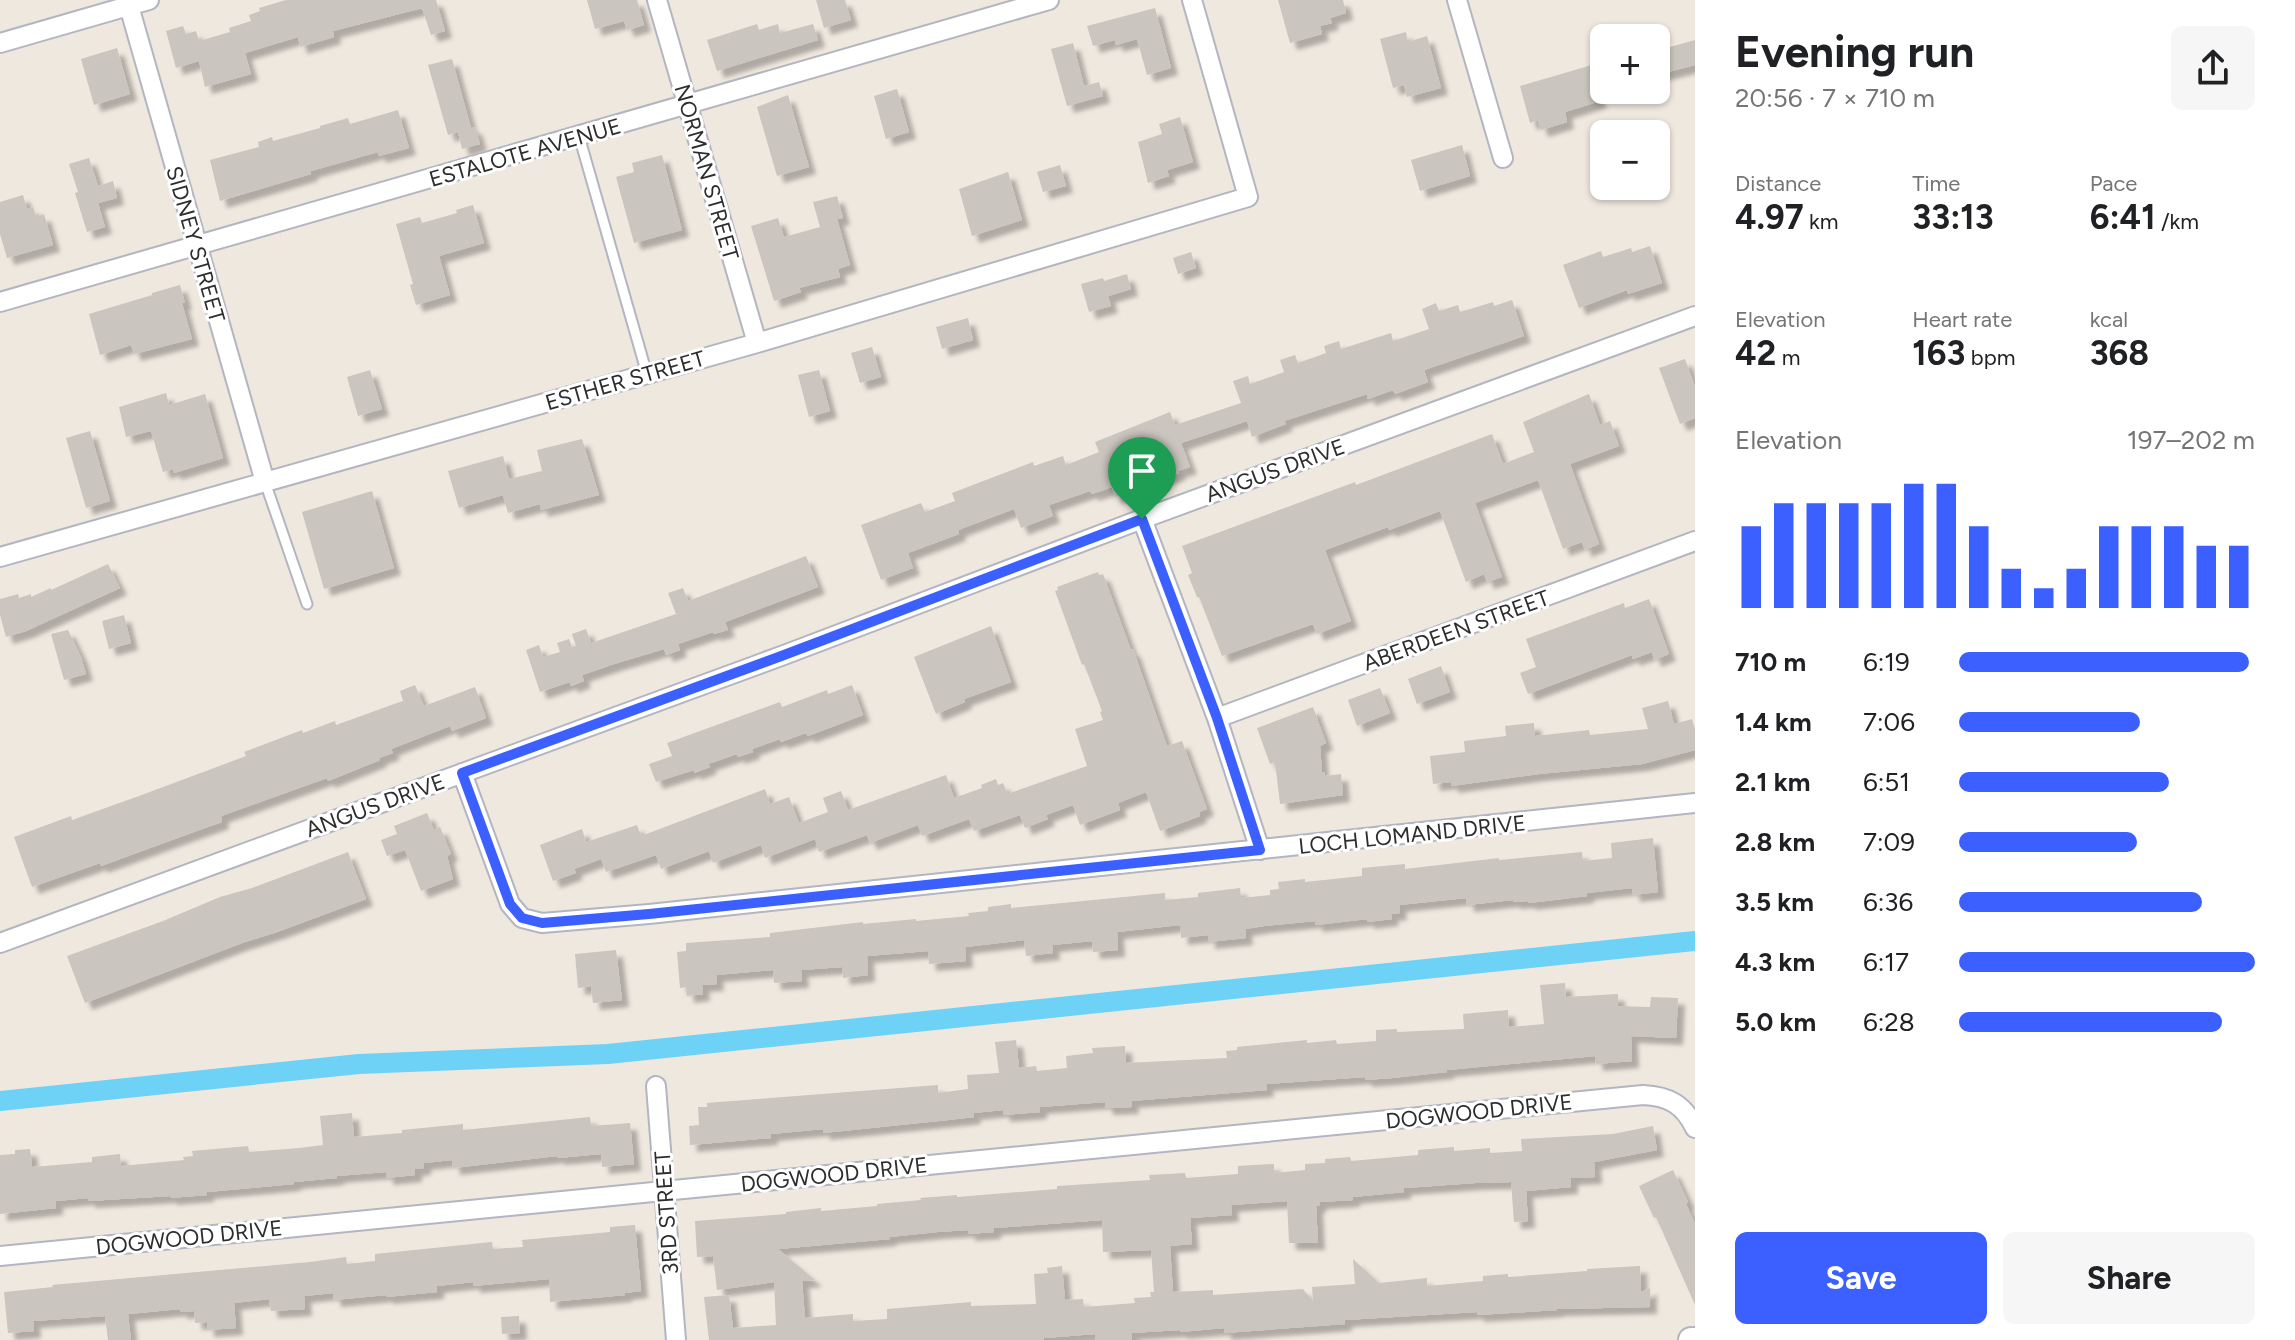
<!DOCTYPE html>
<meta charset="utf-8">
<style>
body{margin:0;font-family:Figtree,sans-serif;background:#f6f6f6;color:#202124;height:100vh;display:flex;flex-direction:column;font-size:30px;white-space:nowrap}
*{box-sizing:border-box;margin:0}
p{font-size:26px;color:#757577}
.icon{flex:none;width:44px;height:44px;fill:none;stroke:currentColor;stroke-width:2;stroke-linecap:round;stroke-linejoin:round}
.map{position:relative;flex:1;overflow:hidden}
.panel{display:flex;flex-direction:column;background:#fff;width:600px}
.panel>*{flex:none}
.fabs{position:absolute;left:1590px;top:24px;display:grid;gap:16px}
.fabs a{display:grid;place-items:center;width:80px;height:80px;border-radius:12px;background:#fff;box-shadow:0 2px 6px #0004;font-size:40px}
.pin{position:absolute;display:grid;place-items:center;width:68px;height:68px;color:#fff;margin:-82px -34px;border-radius:50% 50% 50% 0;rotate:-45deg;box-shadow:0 0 8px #0007}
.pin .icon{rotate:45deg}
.round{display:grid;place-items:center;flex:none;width:84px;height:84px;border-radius:12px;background:#f6f6f6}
.summary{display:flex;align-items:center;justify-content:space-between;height:136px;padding:0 40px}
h1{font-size:44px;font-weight:700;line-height:60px}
.metrics{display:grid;grid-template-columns:repeat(3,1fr);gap:12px;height:136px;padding:8px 40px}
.metrics div{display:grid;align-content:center}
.metrics b{font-size:34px;font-weight:700}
.metrics small{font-size:22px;font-weight:400}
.metrics p{font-size:22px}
.chart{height:224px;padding:16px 40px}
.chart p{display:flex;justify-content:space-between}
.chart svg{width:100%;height:144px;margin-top:8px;stroke:#3b60ff;stroke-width:6}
.cta{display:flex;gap:16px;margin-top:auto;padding:16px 40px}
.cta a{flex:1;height:92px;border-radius:12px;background:#3b60ff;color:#fff;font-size:32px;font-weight:700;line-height:92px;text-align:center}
.cta a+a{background:#f6f6f6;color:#202124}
ul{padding:0 40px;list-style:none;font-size:26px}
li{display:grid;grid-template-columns:128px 96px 1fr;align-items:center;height:60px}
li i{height:20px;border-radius:10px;background:#3b60ff}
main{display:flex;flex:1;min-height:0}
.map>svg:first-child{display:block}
</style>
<main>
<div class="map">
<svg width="1695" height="1340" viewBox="0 0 1695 1340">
<defs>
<filter id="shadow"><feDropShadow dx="7" dy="7" stdDeviation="2" flood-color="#0004"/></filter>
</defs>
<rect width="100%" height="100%" fill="#efe8df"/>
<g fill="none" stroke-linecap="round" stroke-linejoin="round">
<path stroke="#6dd2f6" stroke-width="20" d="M0,1101L359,1064L608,1054L1695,941"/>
</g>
<path fill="#cac5be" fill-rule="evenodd" filter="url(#shadow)" d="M286,0H436L445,31L431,35L422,8L333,31L334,37L300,47L298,37L245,53L251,74L205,87L199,61L176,68L166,31L183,26L186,34L196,31L199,41L230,32L229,28L251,21L249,15L260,11L259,8Z
M587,0H637L644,25L627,30L624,21L595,29Z
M816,0H845L851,20L824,28Z
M1278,0H1343L1346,13L1330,18L1332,23L1320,26L1322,34L1290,43Z
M1155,8L1171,68L1147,75L1137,39L1116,45L1115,40L1093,46L1087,26Z
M757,24L759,30L778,24L780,33L813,24L818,40L717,71L707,40Z
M1406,32L1408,42L1427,36L1441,88L1407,97L1404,85L1393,88L1380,39Z
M1695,40V65L1656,75V51Z
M1073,43L1084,86L1099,82L1103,96L1067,106L1051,49Z
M117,48L130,94L94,105L81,59Z
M452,59L471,128L475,127L480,144L462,149L458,132L448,135L428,65Z
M1592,65L1596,79L1591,81L1600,101L1565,112L1567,122L1541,130L1538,120L1530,123L1520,86Z
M897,89L909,132L886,139L874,96Z
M788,95L809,167L777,176L757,107Z
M398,110L409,148L379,156L378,152L311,171V174L220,201L210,160L259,147L258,142L272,137L273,141L320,128V126L348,118L350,124Z
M1180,117L1193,162L1167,170L1169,176L1148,183L1138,142L1162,134L1159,124Z
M1462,145L1470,176L1420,191L1411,160Z
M662,155L682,230L634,243L616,177L634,172L632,163Z
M89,158L98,186L113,181L117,198L98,203L105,227L87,232L75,193L78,192L69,164Z
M1060,165L1066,186L1043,192L1037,172Z
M1008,172L1022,220L972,236L959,189Z
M23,195L27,209L33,207L36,217L44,214L53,245L7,258L0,234V202Z
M837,196L843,218L837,219L850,265L838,269L840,277L799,288L801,292L774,301L751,226L778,218L784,237L820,227L813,202Z
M473,205L484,243L439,256L450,295L416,305L410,285L413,284L396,224L420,217L422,223L457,213L456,210Z
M1650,246L1662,283L1628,294L1627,290L1579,308L1563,265L1601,251L1603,257L1631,248L1632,252Z
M1191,252L1196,268L1178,274L1173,258Z
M1127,274L1131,289L1108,296L1111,306L1089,312L1081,284L1103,278L1104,281Z
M180,285L185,303H182L192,339L134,354L131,345L100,355L89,314L152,295V293Z
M1512,300L1524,336L1424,370L1428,382L1395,394L1393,390L1368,399L1367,394L1284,421L1286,424L1252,437L1247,421L1181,443L1190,467L1178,471L1179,473L1115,497L1112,487L1092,494L1090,491L1049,505L1053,516L1021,528L1014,509L958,530L959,534L908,553L913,568L881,580L861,525L921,503L925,512L955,501L952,493L1033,462L1034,466L1063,456L1066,465L1099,452L1095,442L1170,412L1175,425L1241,403L1233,381L1248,376L1250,384L1284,372L1280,360L1295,355L1298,363L1326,353L1324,346L1339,341L1341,349L1391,333L1393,341L1429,329L1422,309L1436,303L1439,311L1458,305L1460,312L1493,302L1494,306Z
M968,318L973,340L942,349L936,327Z
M872,347L881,377L860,383L851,353Z
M1685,359L1695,387V418L1680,424L1659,368Z
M370,370L382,409L358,416L347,377Z
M819,370L830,411L809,417L798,375Z
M166,393L169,405L205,394L223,458L174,473L173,469L163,472L151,431L126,437L119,407Z
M1589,394L1600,425L1610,421L1619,446L1570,464L1599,544L1585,550L1582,542L1563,549L1538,480L1475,503L1502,577L1487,582L1484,574L1466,582L1440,511L1389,530L1388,527L1325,550L1351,621L1317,634L1313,624L1222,656L1199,597H1197L1188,575L1192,573L1182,546L1355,482L1356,485L1492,434L1503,464L1518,458L1534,452L1523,422Z
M90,431L110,501L86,508L66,438Z
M582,439L599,495L541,510L540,504L508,513L503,495L459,508L448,471L503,456L509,479L542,471L537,450Z
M372,491L394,568L324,589L302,512Z
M806,556L818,587L725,622L728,630L714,634L713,632L678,644L680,650L666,655L664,649L614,664L582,675L584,681L571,686L570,682L540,692L526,650L539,645L543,657L560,652L557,643L569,639L572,647L576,646L572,634L586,629L591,643L676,614L668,593L683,588L688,601Z
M108,564L120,588L26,631L6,637L0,615V599L18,594L19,598L31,594V597L51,588V590Z
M1098,572L1099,575L1103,574L1131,650L1133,649L1167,746L1182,741L1207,809L1199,812L1200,816L1160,831L1146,792L1118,803L1120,810L1080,825L1073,805L1046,815L1048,819L1025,828L1020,815L974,831L969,819L922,836L918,825L870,843L867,835L819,852L815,839L765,858L761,845L713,863L709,851L661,869L656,855L606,872L601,859L574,869L576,873L553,881L540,845L582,829L586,842L637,825L641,836L765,789L770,804L789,797L799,823L828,812L823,798L841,791L848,810L946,775L954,798L982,788L981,785L996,779L998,785L1003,783L1007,794L1087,766L1075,729L1103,720L1100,712L1102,711L1084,664L1082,665L1055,591L1058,590L1057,587Z
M1649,599L1669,654L1654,660L1652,652L1633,659L1632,655L1528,694L1520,673L1536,667L1526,639L1624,603L1625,608Z
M124,615L131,643L109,649L102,621Z
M991,626L1011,682L964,699L965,702L936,714L914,657Z
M68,630L81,657L86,674L64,680L51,634Z
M1441,666L1450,692L1417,704L1408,679Z
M415,685L424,706L475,687L486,718L452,731L450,726L391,749L393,753L379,758L380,760L328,781L327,778L221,816L222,822L191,833L101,866L100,863L32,887L14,837L71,816L72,820L139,796L246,756L244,752L302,730L303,733L335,721L336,725L397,703L403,701L400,691Z
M852,685L863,715L808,736L806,733L781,742L780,739L752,749L753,752L738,757L737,754L708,764L710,767L694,773V770L656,782L649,764L672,756L667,743L780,702L782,707L827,690L828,694Z
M1380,688L1390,713L1357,726L1348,700Z
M1668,701L1674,724L1692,719L1695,730V750L1642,764L1539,774L1451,786V782L1433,784L1430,756L1465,752L1464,741L1506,736L1505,726L1534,723L1535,736L1589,730L1590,735L1648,729L1642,708Z
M1313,707L1326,743L1320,746L1322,772H1324L1325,776L1341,774L1343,795L1280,804L1275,762L1270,764L1257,728Z
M427,813L434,830L440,827L451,854L447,856L453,879L421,891L405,850L387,856L381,840L397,834L394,826Z
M1653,838L1658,892L1633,895L1632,888L1587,893V896L1529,903L1528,901L1513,902V900L1467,905L1466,898L1399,905L1400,913L1391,914L1392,919L1367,922V919L1316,925L1315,921L1264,926L1245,929L1246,938L1208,942V935L1181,938L1180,925L1117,932L1118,950L1093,952L1092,941L1052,945L1053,953L1026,956L1024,940L965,947L966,961L929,964L928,951L867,956L868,975L843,978L842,967L801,970L802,981L774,983L773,970L716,975L717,984L702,985L703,994L687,996L686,987L680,988L677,952L686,951V943L770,937V933L863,922V924L916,919V921L969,916L968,913L988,911V907L1011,904V908L1165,893V900L1198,897V893L1240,888L1241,898L1270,895V890L1279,889L1278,882L1305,879V882L1362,876V868L1405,864V869L1499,858V860L1582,852L1583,861L1612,858L1611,843Z
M348,852L366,899L277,932L242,943L85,1003L67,956L163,921L220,897L252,888Z
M616,950L622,1000L593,1003L591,986L578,988L575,954Z
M1565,983L1566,997L1618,994V1006L1650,1007L1651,997L1678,998L1676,1038L1631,1036L1632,1061L1596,1064L1595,1056L1447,1070V1072L1392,1078L1365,1080V1077L1266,1084L1267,1090L1131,1101L1132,1107L1106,1108L1105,1102L1040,1107V1112L1003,1115V1110L973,1113L974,1117L948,1120L823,1133V1129L771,1134V1138L690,1145L689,1126L699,1125L698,1107H707V1103L938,1085V1093L968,1089L967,1075L999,1073L995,1042L1016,1040L1019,1068L1036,1066L1037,1071L1067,1068L1066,1056L1093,1053L1092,1048L1125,1046L1126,1063L1227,1058L1226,1051L1237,1050V1047L1307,1040V1043L1336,1040L1337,1044L1376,1041V1030L1397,1029V1032L1464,1029L1463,1014L1508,1010L1509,1027L1544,1024L1540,985Z
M352,1113L354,1137L402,1133V1130L463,1124V1130L590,1117L591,1126L630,1123L634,1164L602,1167L601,1154L558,1158L557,1156L453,1168L452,1160L424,1163V1168L415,1169V1175L386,1178V1172L337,1176V1178L294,1182V1184L207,1192V1195L170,1198V1196L88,1201V1198L56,1201V1208L0,1214V1155L15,1154V1150L30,1149L32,1167L92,1162V1157L120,1154L121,1166L184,1160L183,1157L193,1156L192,1151L248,1146L249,1152L299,1148L323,1145L320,1116Z
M1653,1126L1657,1150L1594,1162L1595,1177L1571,1178V1187L1526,1191L1528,1221L1514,1222L1511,1182L1475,1183L1404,1188V1192L1353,1197V1200L1319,1202L1320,1205L1316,1206L1318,1243H1289L1287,1201L1231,1205L1232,1215L1190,1218L1192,1244L1170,1246L1173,1292L1213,1290V1295L1303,1289L1313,1301L1312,1287L1355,1284L1353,1259L1379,1283L1427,1278V1286L1483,1281V1276L1508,1274V1277L1587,1271V1269L1640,1266L1641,1292L1650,1288V1307L1557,1309V1310L1477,1315V1312L1345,1320V1324L1224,1333V1328L1180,1332V1330L1131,1333L1132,1340H1095V1334L1044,1338V1340H709L704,1297L729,1295L733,1328L776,1325L774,1282L717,1290L713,1256L697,1257L695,1221L786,1214V1212L821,1208V1211L877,1206V1204L921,1200L920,1198L957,1195V1197L1057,1189V1186L1150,1180L1149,1175L1185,1173L1186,1178L1238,1174V1166L1274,1164V1173L1305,1170V1164L1325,1163V1159L1350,1157L1351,1161L1418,1155V1150L1454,1147V1151L1490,1148V1153L1522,1151L1521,1139L1613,1134ZM1102,1220L1103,1252L1151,1250L1154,1292H1150L1151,1297L1134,1298L1135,1303L1084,1307L1083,1299L1065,1300L1062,1266L1047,1268L1048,1273L1034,1274L1036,1304L971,1306V1302L887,1309V1319L853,1321V1314L805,1318L802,1281L815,1280L778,1249L890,1239L889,1237L937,1232L968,1230V1234L994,1232V1228Z
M1673,1170L1688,1202L1686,1204L1695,1224V1305L1656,1217L1654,1218L1639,1186Z
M635,1225L641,1291L625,1293V1295L550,1302L549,1279L473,1286V1282L437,1286V1292L386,1297V1295L334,1300L333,1293L304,1296L305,1309L271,1311L269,1299L234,1303L236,1328L207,1330V1322L195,1323L194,1311L180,1312V1309L128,1314L131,1340H108L105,1316L33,1321L34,1331L8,1333L4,1292L53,1287L52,1285L310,1262L346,1257L347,1264L375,1261V1254L492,1242L493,1249L523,1247L522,1240L610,1232V1227Z
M519,1316L520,1333L502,1334L501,1317Z"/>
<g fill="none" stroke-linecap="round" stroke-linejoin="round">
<g stroke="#b3b5c1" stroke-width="13">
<path id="service" d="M579,136L647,374
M265,482L307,604"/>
</g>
<g stroke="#b3b5c1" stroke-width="22">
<path id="minor" d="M657,0L757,343
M1457,0L1503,158
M129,6L265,482
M0,43L149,0
M0,302L1049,0
M1142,519L1217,718L1260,850
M0,557L757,343L1248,197L1192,0
M1217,718L1695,541
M462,773L510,904L522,918L542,923L649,914L1695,803
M0,943L784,655L1142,519L1695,316
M656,1086L676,1340
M0,1256L1643,1095C1669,1096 1684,1105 1695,1128"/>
</g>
<g stroke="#b3b5c1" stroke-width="28">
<path id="tertiary" d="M1691,1340H1695"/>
</g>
<use href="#service" stroke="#fff" stroke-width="9"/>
<use href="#minor" stroke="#fff" stroke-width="18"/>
<use href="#tertiary" stroke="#fff" stroke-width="24"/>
</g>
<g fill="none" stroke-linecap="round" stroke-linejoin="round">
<g stroke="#fff" stroke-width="16">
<path id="route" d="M1142,519L1217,718L1260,850L649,914L542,923L522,918L510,904L462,773L784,655Z"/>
</g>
<use href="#route" stroke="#3b60ff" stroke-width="10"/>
</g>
<g text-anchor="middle" stroke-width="6" stroke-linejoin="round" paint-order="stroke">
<g font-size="22" fill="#2d2d2d" stroke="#fff">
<text transform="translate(525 152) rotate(-16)" y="8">ESTALOTE AVENUE</text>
<text transform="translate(707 172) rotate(74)" y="8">NORMAN STREET</text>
<text transform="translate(196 244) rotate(74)" y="8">SIDNEY STREET</text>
<text transform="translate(625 380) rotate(-16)" y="8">ESTHER STREET</text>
<text transform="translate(1275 470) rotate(-20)" y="8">ANGUS DRIVE</text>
<text transform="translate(1456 630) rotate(-20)" y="8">ABERDEEN STREET</text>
<text transform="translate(375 805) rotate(-20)" y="8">ANGUS DRIVE</text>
<text transform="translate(1412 834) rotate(-6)" y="8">LOCH LOMAND DRIVE</text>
<text transform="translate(1479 1111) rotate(-6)" y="8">DOGWOOD DRIVE</text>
<text transform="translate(834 1174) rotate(-6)" y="8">DOGWOOD DRIVE</text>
<text transform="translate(666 1213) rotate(-94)" y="8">3RD STREET</text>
<text transform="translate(189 1237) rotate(-6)" y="8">DOGWOOD DRIVE</text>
</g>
</g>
</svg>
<div class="fabs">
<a>+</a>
<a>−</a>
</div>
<div class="pin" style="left:1142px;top:519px;background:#1e9e55"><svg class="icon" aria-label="arrive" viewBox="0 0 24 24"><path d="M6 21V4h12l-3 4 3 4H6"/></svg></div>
</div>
<section class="panel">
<div class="summary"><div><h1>Evening run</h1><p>20:56 · 7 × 710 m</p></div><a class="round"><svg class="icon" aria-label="share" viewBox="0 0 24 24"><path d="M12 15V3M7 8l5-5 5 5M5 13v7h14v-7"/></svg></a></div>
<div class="metrics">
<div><p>Distance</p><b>4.97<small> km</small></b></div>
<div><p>Time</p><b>33:13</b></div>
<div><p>Pace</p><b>6:41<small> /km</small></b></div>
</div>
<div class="metrics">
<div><p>Elevation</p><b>42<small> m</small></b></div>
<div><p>Heart rate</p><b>163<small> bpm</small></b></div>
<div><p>kcal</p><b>368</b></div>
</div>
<div class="chart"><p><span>Elevation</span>197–202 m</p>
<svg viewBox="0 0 160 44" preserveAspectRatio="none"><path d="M5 44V19M15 44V12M25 44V12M35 44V12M45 44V12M55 44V6M65 44V6M75 44V19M85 44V32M95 44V38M105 44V32M115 44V19M125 44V19M135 44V19M145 44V25M155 44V25"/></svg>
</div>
<ul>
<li><b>710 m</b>6:19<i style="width:98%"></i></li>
<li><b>1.4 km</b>7:06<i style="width:61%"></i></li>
<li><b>2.1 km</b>6:51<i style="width:71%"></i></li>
<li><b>2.8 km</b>7:09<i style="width:60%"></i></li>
<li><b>3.5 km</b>6:36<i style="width:82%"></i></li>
<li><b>4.3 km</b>6:17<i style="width:100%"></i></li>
<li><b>5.0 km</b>6:28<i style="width:89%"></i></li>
</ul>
<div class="cta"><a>Save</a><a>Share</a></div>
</section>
</main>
